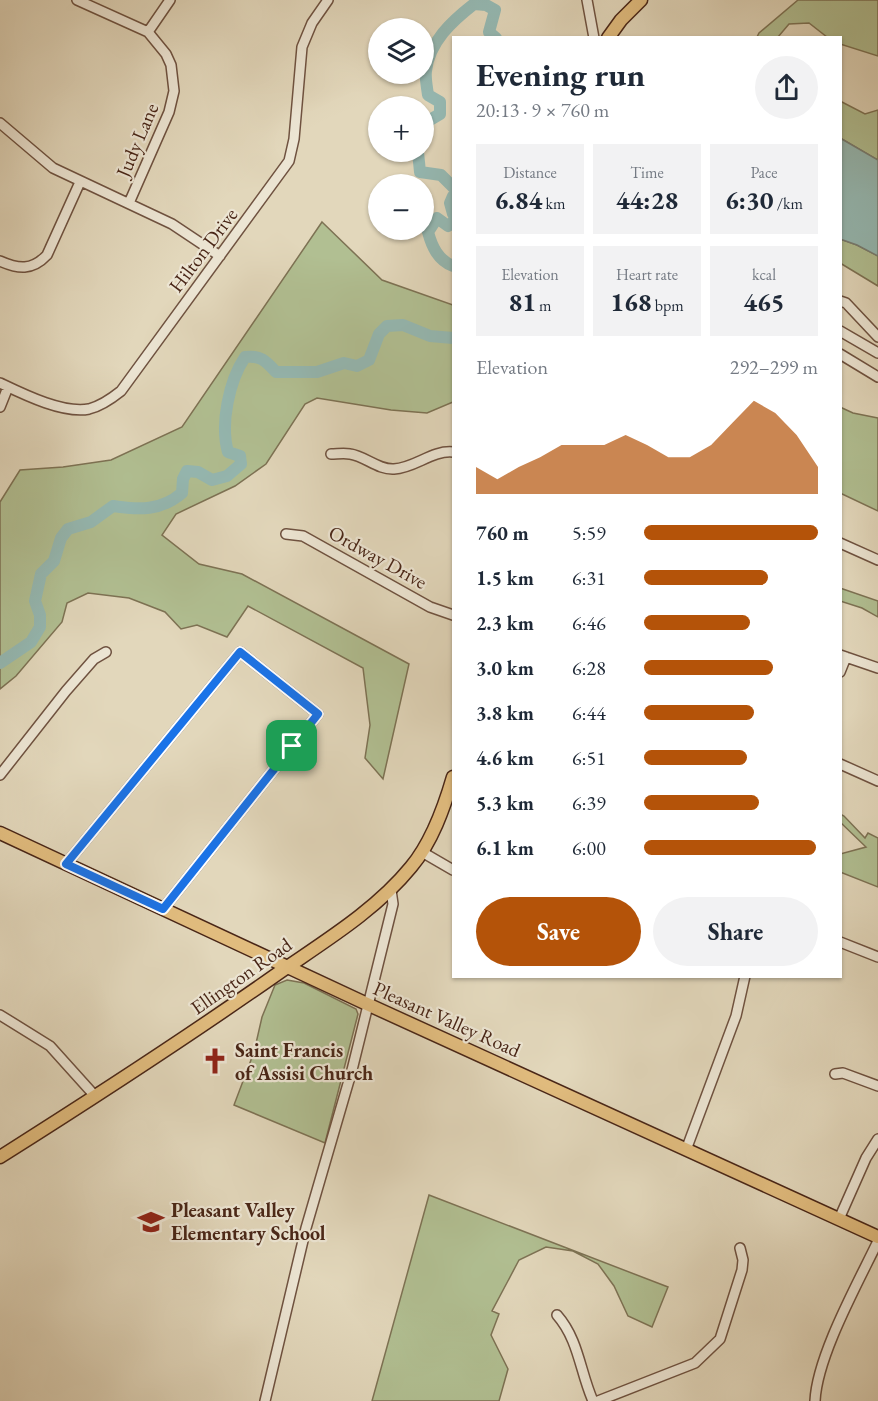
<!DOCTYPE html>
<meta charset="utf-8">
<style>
body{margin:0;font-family:"EB Garamond",serif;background:#f2f2f3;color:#1f2937;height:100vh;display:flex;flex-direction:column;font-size:22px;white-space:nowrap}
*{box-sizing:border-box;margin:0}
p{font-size:20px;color:#747a83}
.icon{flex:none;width:33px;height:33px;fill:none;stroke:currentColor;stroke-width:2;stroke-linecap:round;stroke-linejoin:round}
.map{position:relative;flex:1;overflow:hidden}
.details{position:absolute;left:452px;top:36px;width:390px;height:942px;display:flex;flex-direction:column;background:#fff;border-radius:0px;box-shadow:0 2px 4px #0004}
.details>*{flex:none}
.tools{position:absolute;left:368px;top:18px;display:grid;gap:12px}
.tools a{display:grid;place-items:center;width:66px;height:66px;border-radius:50%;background:#fff;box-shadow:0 2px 4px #0004;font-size:30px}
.pin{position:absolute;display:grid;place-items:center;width:51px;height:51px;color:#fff;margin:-26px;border-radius:12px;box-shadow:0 3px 9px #0006}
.round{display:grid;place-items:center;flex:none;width:63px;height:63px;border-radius:32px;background:#f2f2f3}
.overview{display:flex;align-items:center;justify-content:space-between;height:102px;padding:0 24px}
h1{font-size:33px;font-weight:700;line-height:45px}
.metrics{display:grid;grid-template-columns:repeat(3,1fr);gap:9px;height:102px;padding:6px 24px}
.metrics div{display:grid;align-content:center;border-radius:0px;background:#f2f2f3;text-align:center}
.metrics b{font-size:26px;font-weight:700}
.metrics small{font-size:16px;font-weight:400}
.metrics p{font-size:16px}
.chart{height:168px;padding:12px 24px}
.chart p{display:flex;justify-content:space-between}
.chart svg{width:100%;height:108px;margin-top:6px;fill:#b45309;opacity:.7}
.button{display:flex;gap:12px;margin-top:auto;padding:12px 24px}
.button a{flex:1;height:69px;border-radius:36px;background:#b45309;color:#fff;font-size:24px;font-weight:700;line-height:69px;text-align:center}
.button a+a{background:#f2f2f3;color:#1f2937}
ul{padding:0 24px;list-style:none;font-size:20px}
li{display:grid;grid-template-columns:96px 72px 1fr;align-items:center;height:45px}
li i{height:15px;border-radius:8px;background:#b45309}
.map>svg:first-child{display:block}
</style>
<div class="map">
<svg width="878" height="1401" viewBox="0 0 878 1401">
<rect width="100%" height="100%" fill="#e2d7bb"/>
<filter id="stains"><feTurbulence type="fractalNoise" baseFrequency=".00333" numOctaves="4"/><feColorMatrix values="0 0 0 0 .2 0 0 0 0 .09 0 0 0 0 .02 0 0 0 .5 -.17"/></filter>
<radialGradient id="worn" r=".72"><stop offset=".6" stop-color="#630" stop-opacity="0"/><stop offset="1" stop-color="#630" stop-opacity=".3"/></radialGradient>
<path fill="#b1bf92" stroke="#7d7254" stroke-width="1.5" d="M798,0H878V56L840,44V38L827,37L809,23L789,24L778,37H757L759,33Z
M840,101L865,114L878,110V160L840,138Z
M322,222L382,280L453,305V402L427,413L391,410L317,398L305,404L266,464L235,486L176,514L162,535L199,564L242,574L409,664L383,779L365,758L370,725L363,668L248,606L227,637L197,625L181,629L165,612L129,598L88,593L67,603L62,622L16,676L0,689V502L20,470L63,467L111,460L182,427Z
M840,239L857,245L878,256V286L840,263Z
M840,407L853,413L878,418V511L840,493Z
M840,588L878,601V617L862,608L840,601Z
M840,814L844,816L865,838L868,833L878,838V887L840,872V854L866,847L840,822Z
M287,980L304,983L356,1009L358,1014L325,1143L234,1105L254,1052L262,1017L275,985Z
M429,1195L668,1287L652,1327L628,1316L614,1286L598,1264L573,1251L546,1247L519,1260L492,1311L499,1314L491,1335L508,1369L499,1401H372Z"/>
<path fill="#95b9b3" stroke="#777e75" stroke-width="1.5" d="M840,138L878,160V256L857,245L840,239Z"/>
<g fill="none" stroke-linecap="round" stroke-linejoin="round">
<path stroke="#95b9b3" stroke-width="12" d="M423,124L440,114V102L428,95C427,87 425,78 426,71C429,42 452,21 474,4L486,5L495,10L489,32L496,38
M418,152L420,172L441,175L453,187
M453,196L450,203L453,214
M453,222L448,226L437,218L428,232C432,247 438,260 453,266
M0,663L31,642L40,627V615L35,601L41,574L54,561L61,538L68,529L91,522L113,506C139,510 161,511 182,493L183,479L187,471L198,472L212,480L227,476L241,464L240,456L228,452C220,424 229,381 245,357C261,355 266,361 276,372H317L344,363L357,366L369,360L379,334L387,326L403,325L430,336L453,338"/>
<g stroke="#6f5240" stroke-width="12">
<path id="minor" d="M77,0L148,32L166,54L171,65L174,91L169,112L129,203
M587,0L594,38
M148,32L170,0
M0,123L53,168L172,224L220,256
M0,261C18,269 32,271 47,255L80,182
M840,301L846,303L878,337
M840,331L878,353
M840,354L878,377
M0,383C23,394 63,414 89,409C101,406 111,399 121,391L289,161L294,139L302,47L312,23L328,0
M0,407L8,387
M331,454C337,454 344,453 350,454C365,456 378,470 394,469C415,468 432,450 453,452
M286,534L303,536L430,607L453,615
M840,543L878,560
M840,655L878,668
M840,672L846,657
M840,764L878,781
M0,775L66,691L94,659L106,652
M422,852L453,870
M66,864L240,652L318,714L163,909
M840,942L878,957
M0,1015L50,1046L95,1096
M835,1074L843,1073L878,1086
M686,1150L736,1016L745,976
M839,1219L866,1158L878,1139
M557,1315C579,1340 580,1372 593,1401
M265,1401L306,1228L352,1070L393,904L391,890
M598,1401L695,1363L720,1339L742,1270L743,1260L740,1248
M815,1401C817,1356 858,1283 878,1241"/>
</g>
<g stroke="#492617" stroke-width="15">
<path id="major" d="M608,38L621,20L641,0
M0,833L367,1004L878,1237
M0,1157C95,1097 189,1036 280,972C325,941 376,910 411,867C432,842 444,808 453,777"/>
</g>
<use href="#minor" stroke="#ece5d3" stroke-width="9"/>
<use href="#major" stroke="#e1bc7e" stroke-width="12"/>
</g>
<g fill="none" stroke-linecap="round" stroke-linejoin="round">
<g stroke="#fff" stroke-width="12">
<path id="route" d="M240,652L318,714L163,909L66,864Z"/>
</g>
<use href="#route" stroke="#1a73e8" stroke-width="8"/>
</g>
<defs>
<g id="church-bare" transform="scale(2.07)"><path d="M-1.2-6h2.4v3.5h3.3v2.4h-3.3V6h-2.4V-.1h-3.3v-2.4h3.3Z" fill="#8f2418" stroke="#ece5d3" stroke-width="2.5" paint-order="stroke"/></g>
<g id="school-bare" transform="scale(2.07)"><path d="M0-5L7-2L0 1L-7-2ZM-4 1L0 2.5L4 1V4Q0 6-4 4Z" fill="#8f2418" stroke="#ece5d3" stroke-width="2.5" paint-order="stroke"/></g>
</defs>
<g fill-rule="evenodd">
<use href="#church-bare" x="215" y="1061"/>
<use href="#school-bare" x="151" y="1222"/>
</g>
<g text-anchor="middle" stroke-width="4.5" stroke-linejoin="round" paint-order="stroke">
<g font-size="20" fill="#492617" stroke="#ece5d3">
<text transform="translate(137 140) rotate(-67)" y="7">Judy Lane</text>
<text transform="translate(203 250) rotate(-53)" y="7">Hilton Drive</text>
<text transform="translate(378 557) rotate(29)" y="7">Ordway Drive</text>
<text transform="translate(241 976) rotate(-35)" y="7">Ellington Road</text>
<text transform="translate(447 1019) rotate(24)" y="7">Pleasant Valley Road</text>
</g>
<g font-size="20" font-weight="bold" fill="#492617" stroke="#ece5d3" text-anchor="start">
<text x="235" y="1057">Saint Francis<tspan x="235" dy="23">of Assisi Church</tspan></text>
<text x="171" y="1217">Pleasant Valley<tspan x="171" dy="23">Elementary School</tspan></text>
</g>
</g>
<rect width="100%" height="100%" filter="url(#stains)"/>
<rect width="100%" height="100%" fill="url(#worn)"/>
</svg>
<div class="tools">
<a><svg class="icon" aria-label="layers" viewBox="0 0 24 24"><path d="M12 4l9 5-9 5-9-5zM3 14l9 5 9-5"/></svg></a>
<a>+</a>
<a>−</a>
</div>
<div class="pin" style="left:292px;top:746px;background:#1e9e55"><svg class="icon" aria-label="arrive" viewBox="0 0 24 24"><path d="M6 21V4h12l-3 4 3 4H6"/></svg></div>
<section class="details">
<div class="overview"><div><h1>Evening run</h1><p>20:13 · 9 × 760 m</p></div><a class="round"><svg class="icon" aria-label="share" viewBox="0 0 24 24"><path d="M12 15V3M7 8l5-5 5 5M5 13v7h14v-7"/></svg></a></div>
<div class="metrics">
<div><p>Distance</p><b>6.84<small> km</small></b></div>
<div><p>Time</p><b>44:28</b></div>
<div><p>Pace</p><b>6:30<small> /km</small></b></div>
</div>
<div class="metrics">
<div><p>Elevation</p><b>81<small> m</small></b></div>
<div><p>Heart rate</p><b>168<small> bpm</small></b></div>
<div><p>kcal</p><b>465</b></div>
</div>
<div class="chart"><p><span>Elevation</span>292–299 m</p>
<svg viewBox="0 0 160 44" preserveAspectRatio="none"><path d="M0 44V33L10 38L20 33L30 29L40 24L50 24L60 24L70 20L80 24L90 29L100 29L110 24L120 15L130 6L140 11L150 20L160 33V44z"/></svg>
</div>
<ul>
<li><b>760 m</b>5:59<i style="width:100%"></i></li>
<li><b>1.5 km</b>6:31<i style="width:71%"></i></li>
<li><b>2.3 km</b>6:46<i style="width:61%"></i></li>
<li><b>3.0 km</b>6:28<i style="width:74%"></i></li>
<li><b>3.8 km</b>6:44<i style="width:63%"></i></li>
<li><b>4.6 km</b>6:51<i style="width:59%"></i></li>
<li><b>5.3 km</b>6:39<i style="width:66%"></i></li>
<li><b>6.1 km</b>6:00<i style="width:99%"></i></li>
</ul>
<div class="button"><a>Save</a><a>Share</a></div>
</section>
</div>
